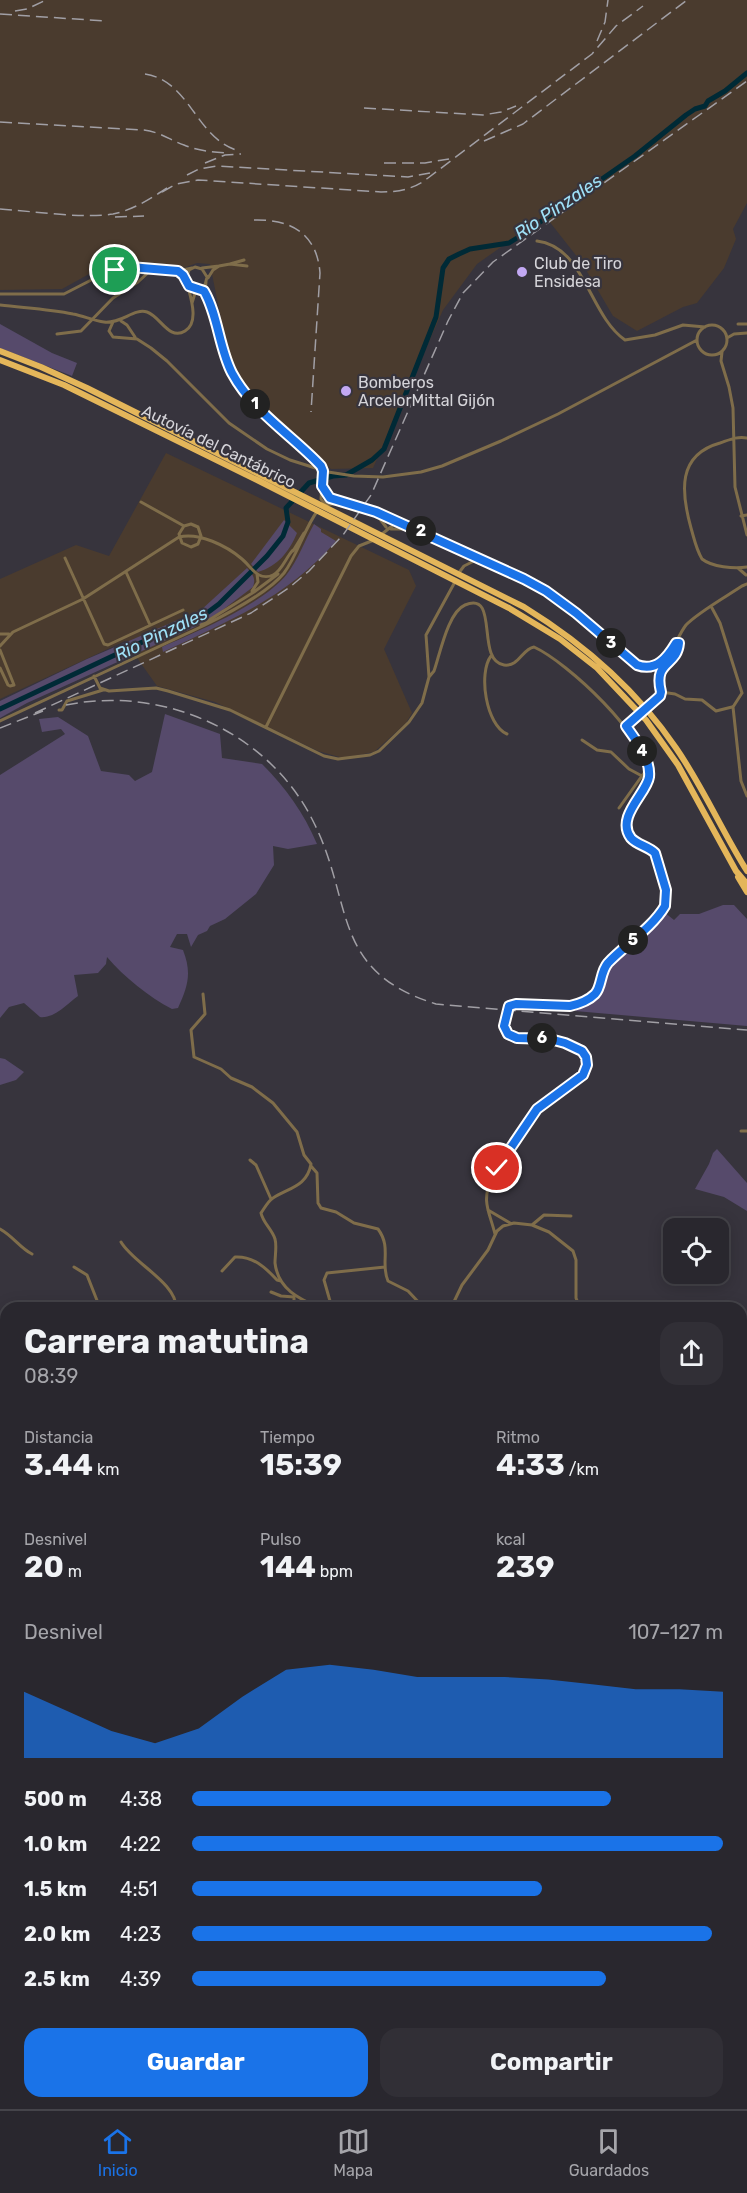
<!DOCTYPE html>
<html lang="es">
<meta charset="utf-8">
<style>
body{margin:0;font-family:Rubik,sans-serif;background:#312f36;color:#f1f3f6;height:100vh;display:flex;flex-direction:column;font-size:22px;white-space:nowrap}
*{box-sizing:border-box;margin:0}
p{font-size:20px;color:#a5a5aa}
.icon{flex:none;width:33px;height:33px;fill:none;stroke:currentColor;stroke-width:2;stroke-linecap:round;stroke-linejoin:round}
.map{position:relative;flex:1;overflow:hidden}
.drawer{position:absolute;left:0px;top:1302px;width:747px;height:807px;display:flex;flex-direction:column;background:#29272e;border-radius:18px 18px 0 0;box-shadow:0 3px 15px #0003,0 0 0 2px #45444a}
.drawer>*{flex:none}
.buttons{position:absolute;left:663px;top:1218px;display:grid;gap:12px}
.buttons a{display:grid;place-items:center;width:66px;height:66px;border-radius:12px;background:#29272e;box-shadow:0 3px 15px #0003,0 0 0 2px #45444a;font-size:30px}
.pin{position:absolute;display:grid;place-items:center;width:51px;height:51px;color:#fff;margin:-26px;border:3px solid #fff;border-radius:50%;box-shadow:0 2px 6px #0007}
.km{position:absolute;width:30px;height:30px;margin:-15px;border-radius:50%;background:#222;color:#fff;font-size:16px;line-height:30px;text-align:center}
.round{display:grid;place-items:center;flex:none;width:63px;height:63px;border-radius:18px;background:#312f36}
.headline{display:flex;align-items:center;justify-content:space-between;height:102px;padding:0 24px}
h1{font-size:33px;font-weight:700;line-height:45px}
.stats{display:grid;grid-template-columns:repeat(3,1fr);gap:9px;height:102px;padding:6px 24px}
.stats div{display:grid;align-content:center}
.stats b{font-size:30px;font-weight:700}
.stats small{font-size:16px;font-weight:400}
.stats p{font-size:16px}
.chart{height:168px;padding:12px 24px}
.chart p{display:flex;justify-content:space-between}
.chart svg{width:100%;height:108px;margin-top:6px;fill:#1a73e8;opacity:.7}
.primary-button{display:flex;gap:12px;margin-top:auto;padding:12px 24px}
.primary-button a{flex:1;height:69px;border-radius:18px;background:#1a73e8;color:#fff;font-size:24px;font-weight:700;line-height:69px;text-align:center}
.primary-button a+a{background:#312f36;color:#f1f3f6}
ul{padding:0 24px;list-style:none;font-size:20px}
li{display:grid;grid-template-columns:96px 72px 1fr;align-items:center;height:45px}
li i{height:15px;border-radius:8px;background:#1a73e8}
.tabs{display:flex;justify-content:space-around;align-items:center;height:84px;border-top:2px solid #45444a;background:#29272e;font-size:16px;color:#a5a5aa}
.tabs a{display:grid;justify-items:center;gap:3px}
.tabs .on{color:#1a73e8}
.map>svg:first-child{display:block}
</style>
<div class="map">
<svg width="747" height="2109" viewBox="0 0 747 2109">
<rect width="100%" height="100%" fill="#37343d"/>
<path fill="#4a3b2e" d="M0,0H747V203L733,229L736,239L724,268L697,303L683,307L637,331L613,316L582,263L545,216L477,264L443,310L373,468L331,469L256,398L230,364L210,264L197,263L183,268H171L109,263L62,289L0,290Z
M166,453L409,570L416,586L384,649L412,713L406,723L374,752L343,758L318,751L215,702L157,686L125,641L0,699V579L76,545L109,556Z
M6,1468V1525L0,1524V1485Z
M741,1621L747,1623V1668L741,1669Z
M747,1671V1713L741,1711V1672Z
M741,1718L747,1720V1819L741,1817Z"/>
<path fill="#564a6b" d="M0,324L52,353L77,363L72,376L0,348Z
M284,520L297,533C289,552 278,566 258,572L251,564Z
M314,524L321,529V532L336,541C288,597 229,621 163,652L162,647C198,631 262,605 287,574C298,560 305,540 314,524Z
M247,568C253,575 256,578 253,587L216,615L195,627L27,703L0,718V701L87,659L201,610Z
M165,714L220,734L222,758L262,764C286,788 304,813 317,844L288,849L273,846L274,865L256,894L225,919L210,926L207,931L198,935L191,947L187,934H177L170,947L183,950C192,973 188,986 178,1008L172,1009C149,997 124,977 107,957L106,964L98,973L74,975L78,996C67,1004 54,1019 40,1017L24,1003L9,1007L0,1018V775L65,734L61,729L42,732L39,719L58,717L88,736L101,771L129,775L135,781L152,772Z
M723,905H734L747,919V1026L575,1011L599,995L606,970L664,912L674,920L680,914H699Z
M0,1058L5,1059L24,1072L16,1080L0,1085Z
M717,1149L747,1183V1211L724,1197L695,1189L709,1164L713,1153Z
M741,1817L747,1819V2071L741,2070Z
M6,1863V2103H8L7,2109H0V1869Z
M741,2075L747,2076V2109H680L682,2103H741Z
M419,2103H524L526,2109H450L447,2106L443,2109H423Z"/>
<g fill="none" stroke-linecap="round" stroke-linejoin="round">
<path stroke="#405d67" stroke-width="1.5" d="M741,1861L747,1864"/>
<path stroke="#002a36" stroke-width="5" d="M0,709L168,630L203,616L219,604L267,556L283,536L288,522L286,508L309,483L333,476L346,475L372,460L384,449L436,317L443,268L449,259L459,254L470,249L509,243L517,238L635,156L686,115L695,109L705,106L708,101L725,91L747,73"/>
<path stroke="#7f6d4a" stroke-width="3" d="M537,241C585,247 589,315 625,340L655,335L683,325L705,327
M230,264L244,260
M219,266L230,264L247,266
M202,268L219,266L213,270L208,278
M179,272L189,286L195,289L205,285L207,277L202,269L195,267L189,270L186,280
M206,282C204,295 211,310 215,323C219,341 225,360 234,376C255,413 292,436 321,466L323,471L321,499C326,507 332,504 340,502
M0,294H64L101,275L130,267L178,271L192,268
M192,303L196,290
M0,305C25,308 49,309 73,314C84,316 94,321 104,322C121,324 134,308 147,312C160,316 169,341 185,331C200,322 190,296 187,283
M121,321L127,325L135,337
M113,322L109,331L113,337L137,339L151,348L167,361L229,423L267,449L290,460L328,472L354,476L383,477L421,472L442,466L501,441L558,414L697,340
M738,324H747
M697 340a15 15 0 1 1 30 0a15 15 0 1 1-30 0Z
M57,334L81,331L113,298L138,282L153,268
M727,338L734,334L747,333
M722,352L721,361L729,387L733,408L735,487L747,535
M747,438C737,436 729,440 720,443C677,455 681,492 691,528C694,538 696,549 702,559C712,567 734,569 747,567
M322,486C329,504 345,500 361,505C409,523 456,547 502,569C543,588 578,612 611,643C621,652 633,669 648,668C670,666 675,639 686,625C697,613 727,596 742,586L747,584
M141,502L184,526L191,524L198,527L201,536L198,544L191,547L182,543L179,534L184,526
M323,506L336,501
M373,512L386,519L421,533
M741,516L747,515
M380,519L386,527
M391,529H405
M382,534L392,526V522
M293,551L304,533
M65,558L104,644L108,645L183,610
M738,568L746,575
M126,572L150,625
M458,574L464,566L480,558
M252,591L258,582L257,574
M712,608L720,623L742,693
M201,625L254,592L278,574
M0,634H9
M0,646L13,632L83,599L179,537C199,532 227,546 242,559C248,564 253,572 259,575C263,577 269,577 273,575C282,571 286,557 293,550
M0,650L14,685L10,686L8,685L0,668
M491,656C478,673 486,725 507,734
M94,676L100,688L109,691L156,688L168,691L230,710L324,756L338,759L370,755L379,751L409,722L422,703L429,677L426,635L456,580
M429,677L434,671C440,654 448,612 465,605C500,590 475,661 504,665C519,667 522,649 534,647C567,662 648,737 648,775C649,791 614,818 632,838C638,845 649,846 655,853L666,890L667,900L664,910L607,964L602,973L596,993L578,1004L570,1006L516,1004L509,1006L504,1027L508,1034C523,1041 608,1034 583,1075L535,1111L492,1177C481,1202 489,1210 495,1234
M661,692L675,694L685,699L702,700L716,711L732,707
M742,693L733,707L741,781L747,796
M59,710H62L67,701L103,690
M645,710L657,699L661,692C653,663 671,668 679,645L676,643
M0,721L205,625C227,614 269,592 284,573C298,554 304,529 318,510
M626,726L640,714
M266,727L351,556L359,546L374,540
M582,740L597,750L611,752L629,769L642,776
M619,808L644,773L648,771
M203,994L205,1014L191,1030L194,1057L221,1069L231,1078L252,1087L273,1103L297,1132L304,1155L311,1164C307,1187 288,1188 273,1198C268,1201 264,1209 261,1213C263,1223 272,1229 275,1239C277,1246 275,1255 275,1263C278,1289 299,1299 320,1308
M741,1131H747
M250,1160L256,1165L271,1199
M311,1166L317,1173L318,1203L321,1208L336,1212L354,1223L378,1229C392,1248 380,1263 388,1281L408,1291L424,1308
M488,1210L510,1223
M532,1225L544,1215L571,1216
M0,1229C13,1236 20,1248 32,1254
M121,1242C133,1263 177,1283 176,1308
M74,1267L87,1275L100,1308
M222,1271L235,1257C253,1256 265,1267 277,1280L281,1281
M271,1292L281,1296L294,1297
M294,1308V1298
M332,1308L324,1280L327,1273L385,1267
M451,1308L462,1285L488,1250L497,1231L503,1226L514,1223L532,1225L549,1232L573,1251L576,1260V1298L580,1308
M560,1308L569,1305L579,1307
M741,1412L747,1408
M741,1432L747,1443
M0,1461L6,1462
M741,1537H747
M741,1671L747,1670
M0,1705L6,1707
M741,1714L747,1716
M743,1715L747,1705
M0,1766L6,1762
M741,1780L747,1782
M741,1801L747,1785
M741,2073L747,2074
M324,2103V2109
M526,2103L527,2109
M9,2109L10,2103
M540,2109L567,2103
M597,2109L599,2103"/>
<path stroke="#e4b65a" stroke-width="6" d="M0,351L41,367L87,388L524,607C584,644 636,689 676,748C703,787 722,831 747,871
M0,360L64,385L257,480L509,608L560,639L597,668L646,720L678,765L736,871L747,884
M738,877L747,892
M0,1530L6,1532
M0,1535L6,1536
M741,1604L747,1606
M741,1612L747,1614
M741,1617L747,1619"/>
<path stroke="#a19fa5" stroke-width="1.5" stroke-dasharray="12 6" stroke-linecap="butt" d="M15,11L27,9L46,0
M0,14L105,21
M597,41L605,22L608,0
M145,74C190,81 195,136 236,150
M364,108L483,115L501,112L516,106
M0,122L144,130C160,132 170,140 184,145C198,151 212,152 227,153
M484,141L523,124L687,0
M205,163L225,155L241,154
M384,163H425L449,159
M187,175L199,169L217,166L408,177L430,173
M162,192L176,184L198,180L381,192C399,192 414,189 428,178L592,54L616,26L643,6
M0,209C32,211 82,219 113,214C133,210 150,199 167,188
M115,217L144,216
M254,220C290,219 317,233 320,273L311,412
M66,705C163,685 270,732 314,823C354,903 330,971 436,1004L747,1030
M35,713L251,613L290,587L309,571L343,535L371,495L448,321L463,293L493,262L747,81
M0,728L43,711"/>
</g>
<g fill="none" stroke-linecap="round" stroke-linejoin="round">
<g stroke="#fff" stroke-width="12">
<path id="route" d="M115,270L130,267L178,271L183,275L189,286L204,291C218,315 219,348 232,373C253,412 292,435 321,466L323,471L322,486L330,498L376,512L524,579L546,591L576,613L637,665C656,672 667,658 676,643H679C677,667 653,660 661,692L660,696L626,726C636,740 651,759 649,777C647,793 615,817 631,838C637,845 648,846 655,853L666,890L665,906C652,928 625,945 608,963C600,972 602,987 595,994C589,1000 579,1004 570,1006L516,1004L509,1006L504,1026L508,1034L517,1038L550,1039L565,1043L582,1051L586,1057L587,1065L583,1075L537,1109L497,1168"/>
</g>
<use href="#route" stroke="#1a73e8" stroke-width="8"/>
</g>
<g fill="#c2a8f3" stroke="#37343d" stroke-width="2">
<circle cx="522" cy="272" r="6"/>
<circle cx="346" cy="391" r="6"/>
</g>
<g text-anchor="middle" stroke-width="4.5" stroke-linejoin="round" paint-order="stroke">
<g font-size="16" fill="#d5d4d9" stroke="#37343d" text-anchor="start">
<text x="534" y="269">Club de Tiro<tspan x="534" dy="18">Ensidesa</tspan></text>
<text x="358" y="388">Bomberos<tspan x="358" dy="18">ArcelorMittal Gijón</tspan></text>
</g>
<g font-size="16" fill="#d5d4d9" stroke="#37343d">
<text transform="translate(219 446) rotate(26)" y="6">Autovía del Cantábrico</text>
</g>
<g font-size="18" font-style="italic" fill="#9fe1f8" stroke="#37343d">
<text transform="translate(558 207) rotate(-34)" y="6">Rio Pinzales</text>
<text transform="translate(161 634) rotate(-26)" y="6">Rio Pinzales</text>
</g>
</g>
</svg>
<div class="buttons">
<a><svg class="icon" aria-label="locate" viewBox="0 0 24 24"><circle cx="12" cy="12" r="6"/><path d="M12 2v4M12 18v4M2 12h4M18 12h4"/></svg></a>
</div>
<div class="pin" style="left:115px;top:270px;background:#1e9e55"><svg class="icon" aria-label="arrive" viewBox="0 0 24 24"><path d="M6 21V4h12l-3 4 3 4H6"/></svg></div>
<div class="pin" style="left:497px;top:1168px;background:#d93025"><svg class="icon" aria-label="check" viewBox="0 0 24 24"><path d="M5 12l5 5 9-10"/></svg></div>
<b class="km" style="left:255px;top:404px">1</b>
<b class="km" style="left:421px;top:531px">2</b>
<b class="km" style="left:611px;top:643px">3</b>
<b class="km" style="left:642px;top:751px">4</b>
<b class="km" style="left:633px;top:940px">5</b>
<b class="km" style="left:542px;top:1038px">6</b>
<section class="drawer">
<div class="headline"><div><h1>Carrera matutina</h1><p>08:39</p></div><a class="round"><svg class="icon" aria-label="share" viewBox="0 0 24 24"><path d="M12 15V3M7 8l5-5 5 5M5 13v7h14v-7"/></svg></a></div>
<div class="stats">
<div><p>Distancia</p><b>3.44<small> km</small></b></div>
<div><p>Tiempo</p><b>15:39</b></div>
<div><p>Ritmo</p><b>4:33<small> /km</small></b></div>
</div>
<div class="stats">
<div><p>Desnivel</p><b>20<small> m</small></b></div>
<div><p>Pulso</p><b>144<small> bpm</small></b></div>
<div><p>kcal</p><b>239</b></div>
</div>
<div class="chart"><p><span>Desnivel</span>107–127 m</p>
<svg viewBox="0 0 160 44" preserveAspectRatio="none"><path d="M0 44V17L10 25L20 33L30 38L40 32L50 19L60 8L70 6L80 8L90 11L100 11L110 11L120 12L130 14L140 16L150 16L160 17V44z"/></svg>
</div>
<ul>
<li><b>500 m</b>4:38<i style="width:79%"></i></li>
<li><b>1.0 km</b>4:22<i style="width:100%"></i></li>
<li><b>1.5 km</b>4:51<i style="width:66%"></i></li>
<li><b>2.0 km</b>4:23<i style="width:98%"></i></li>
<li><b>2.5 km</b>4:39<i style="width:78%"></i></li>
</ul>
<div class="primary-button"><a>Guardar</a><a>Compartir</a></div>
</section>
</div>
<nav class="tabs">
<a class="on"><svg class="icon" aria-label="home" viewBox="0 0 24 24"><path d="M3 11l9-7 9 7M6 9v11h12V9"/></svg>Inicio</a>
<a><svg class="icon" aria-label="map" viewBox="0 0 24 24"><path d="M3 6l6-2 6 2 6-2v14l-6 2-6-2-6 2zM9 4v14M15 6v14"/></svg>Mapa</a>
<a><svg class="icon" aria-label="saved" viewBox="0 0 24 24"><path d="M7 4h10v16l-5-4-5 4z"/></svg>Guardados</a>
</nav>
